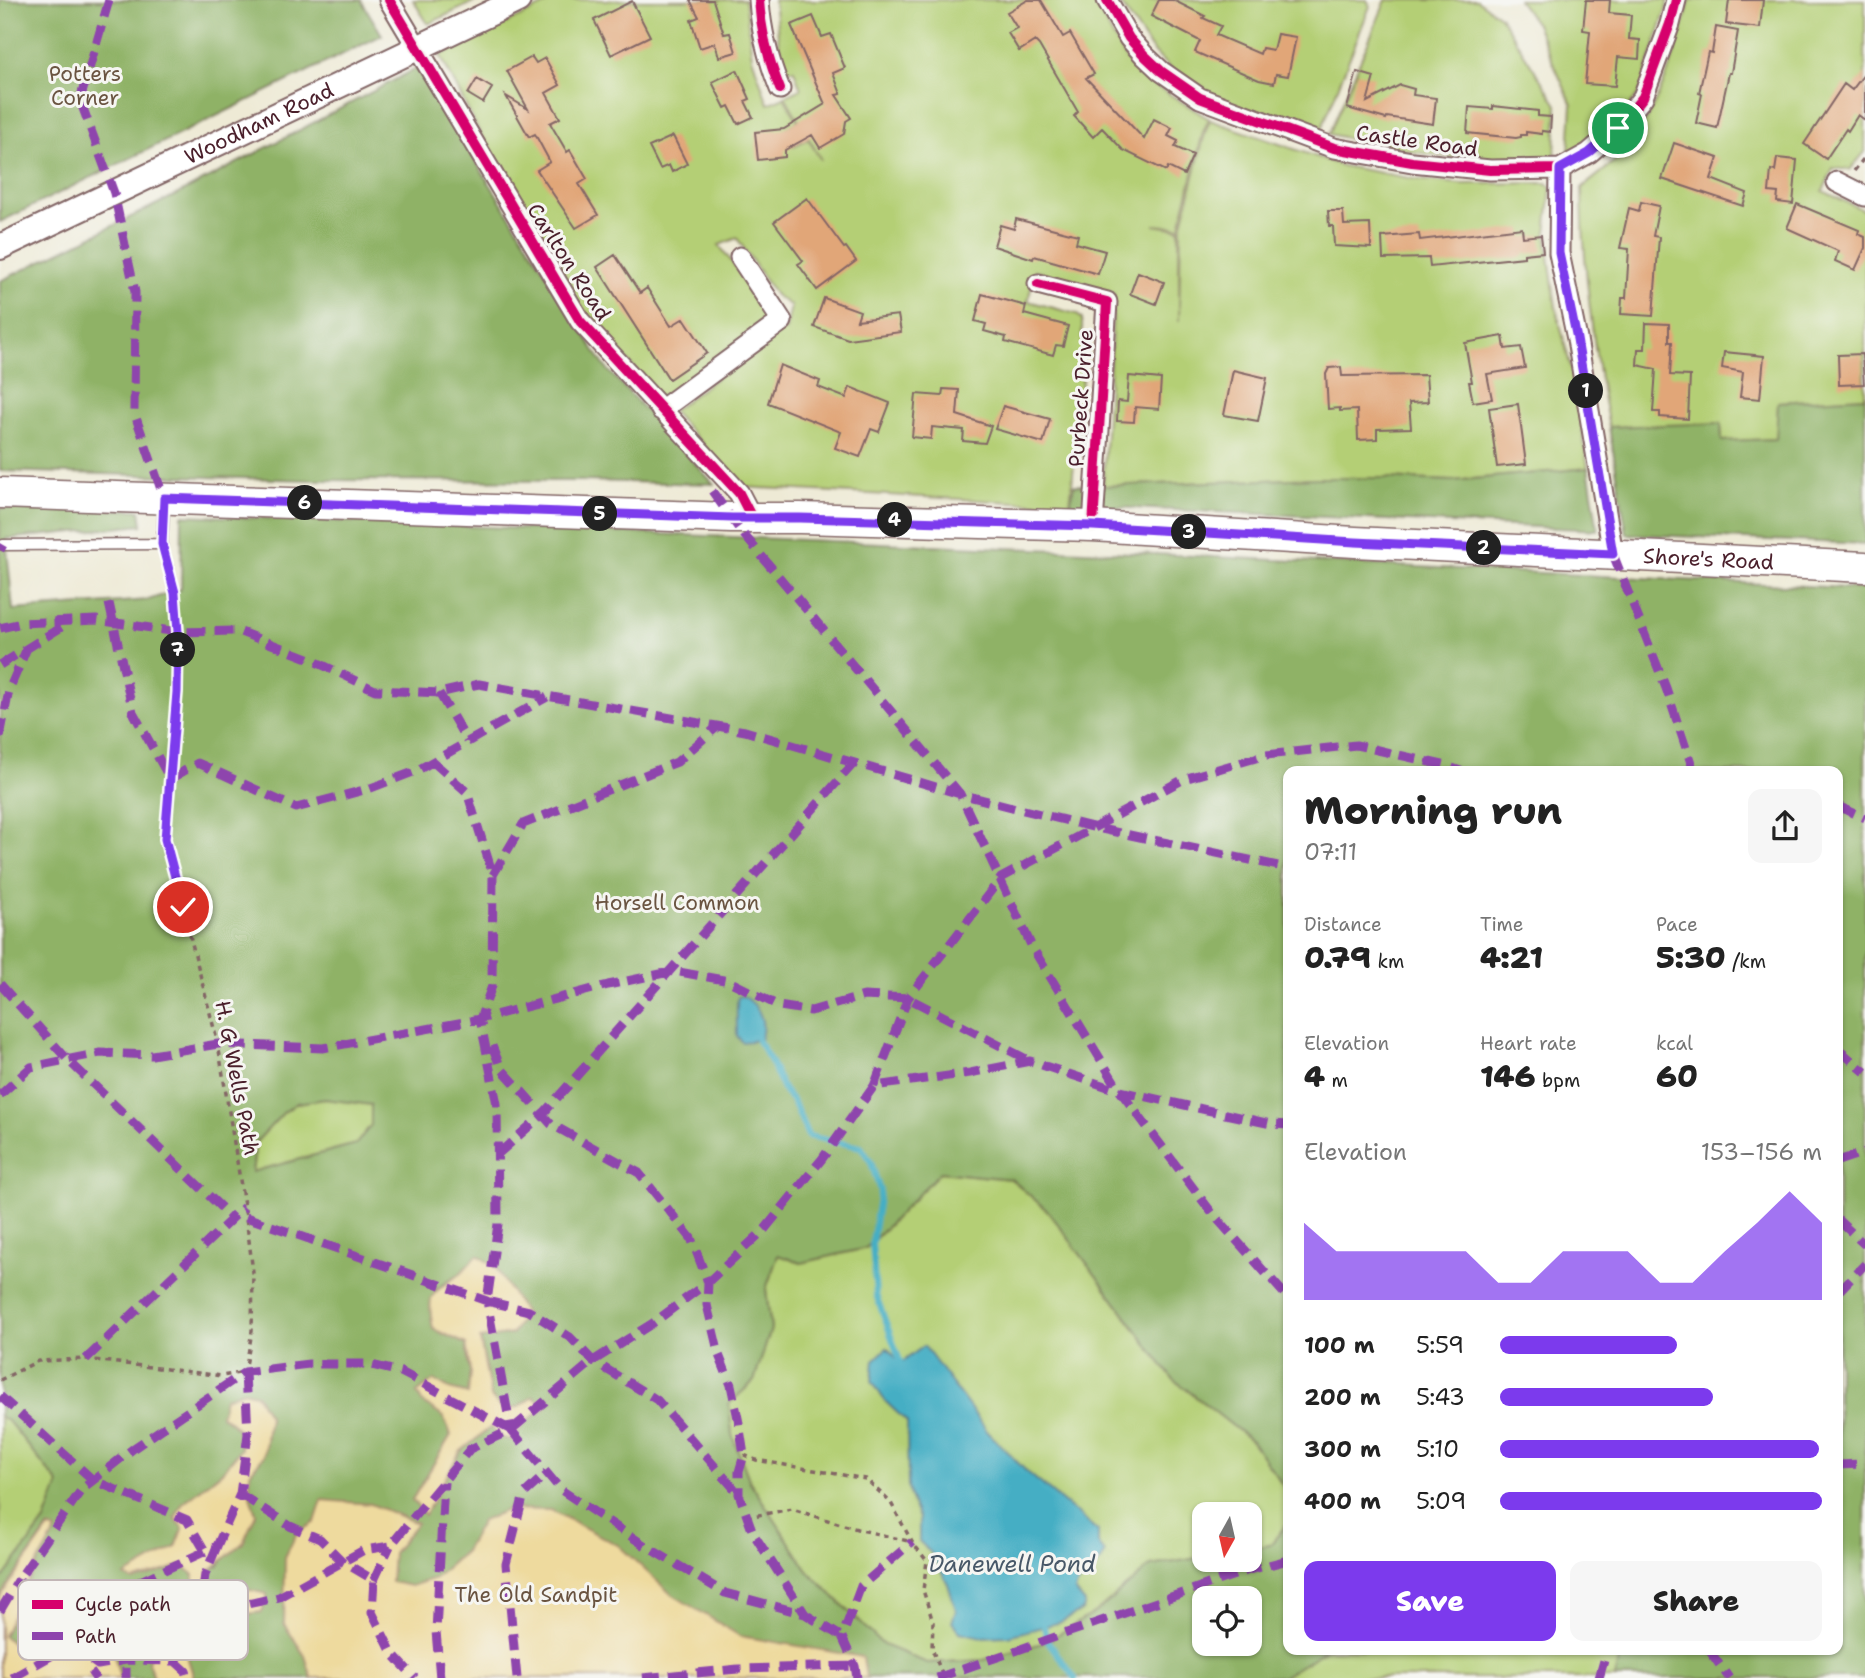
<!DOCTYPE html>
<meta charset="utf-8">
<style>
body{margin:0;font-family:"Shantell Sans",sans-serif;background:#f6f6f6;color:#222;height:100vh;display:flex;flex-direction:column;font-size:26px;white-space:nowrap}
*{box-sizing:border-box;margin:0}
p{font-size:23px;color:#767676}
.icon{flex:none;width:38px;height:38px;fill:none;stroke:currentColor;stroke-width:2;stroke-linecap:round;stroke-linejoin:round}
.map{position:relative;flex:1;overflow:hidden}
.panel{position:absolute;left:1283px;top:766px;width:560px;height:889px;display:flex;flex-direction:column;background:#fff;border-radius:14px;box-shadow:0 2px 5px #0004}
.panel>*{flex:none}
.needle{width:46px;rotate:188deg}
.buttons{position:absolute;left:1192px;top:1502px;display:grid;gap:14px}
.buttons a{display:grid;place-items:center;width:70px;height:70px;border-radius:14px;background:#fff;box-shadow:0 2px 5px #0004;font-size:35px}
.pin{position:absolute;display:grid;place-items:center;width:60px;height:60px;color:#fff;margin:-30px;border:4px solid #fff;border-radius:50%;box-shadow:0 2px 7px #0007}
.km{position:absolute;width:35px;height:35px;margin:-18px;border-radius:50%;background:#222;color:#fff;font-size:19px;line-height:35px;text-align:center}
.round{display:grid;place-items:center;flex:none;width:74px;height:74px;border-radius:14px;background:#f6f6f6}
.summary{display:flex;align-items:center;justify-content:space-between;height:119px;padding:0 21px}
h1{font-size:38px;font-weight:800;line-height:52px}
.figures{display:grid;grid-template-columns:repeat(3,1fr);gap:10px;height:119px;padding:7px 21px}
.figures div{display:grid;align-content:center}
.figures b{font-size:30px;font-weight:800}
.figures small{font-size:19px;font-weight:400}
.figures p{font-size:19px}
.chart{height:196px;padding:14px 21px}
.chart p{display:flex;justify-content:space-between}
.chart svg{width:100%;height:126px;margin-top:7px;fill:#7c3aed;opacity:.7}
.action{display:flex;gap:14px;margin-top:auto;padding:14px 21px}
.action a{flex:1;height:80px;border-radius:14px;background:#7c3aed;color:#fff;font-size:28px;font-weight:800;line-height:80px;text-align:center}
.action a+a{background:#f6f6f6;color:#222}
ul{padding:0 21px;list-style:none;font-size:23px}
li{display:grid;grid-template-columns:112px 84px 1fr;align-items:center;height:52px}
li i{height:18px;border-radius:9px;background:#7c3aed}
.map>svg:first-child{display:block}
</style>
<div class="map">
<svg width="1865" height="1678" viewBox="0 0 1865 1678">
<rect width="100%" height="100%" fill="#f6f6f2"/>
<filter id="ink" filterUnits="userSpaceOnUse"><feTurbulence type="fractalNoise" baseFrequency=".0143" numOctaves="2"/><feDisplacementMap in="SourceGraphic" scale="14" xChannelSelector="R" yChannelSelector="G"/><feConvolveMatrix kernelMatrix="1 2 1 2 8 2 1 2 1" color-interpolation-filters="sRGB"/></filter>
<filter id="wash" filterUnits="userSpaceOnUse"><feTurbulence type="fractalNoise" baseFrequency=".00686" numOctaves="4" result="noise"/><feDisplacementMap in="SourceGraphic" scale="28" xChannelSelector="R" yChannelSelector="G"/><feGaussianBlur stdDeviation="1.57" result="paint"/><feColorMatrix in="noise" values="0 0 0 0 0 0 0 0 0 0 0 0 0 0 0 0 0 1.4 0 .05"/><feComposite in="paint" operator="in"/></filter>
<g filter="url(#wash)">
<rect width="100%" height="100%" fill="#eeead5"/>
<path fill="#b4cf75" stroke="#7f7750" stroke-width="2" d="M413,0H478L428,24Z
M555,0H745L752,57L768,104L784,97L798,121L785,129L794,146L808,139L821,160L785,96L801,89L794,70H787L780,54L774,0H1093L1125,58L1145,79L1209,119L1203,132L1180,227L1154,225L1179,229V321L1181,228L1205,133L1210,120L1343,166L1420,180L1462,184L1547,183L1551,188L1546,234L1556,308L1576,389L1588,468L1452,481L1384,478H1317L1103,486L1114,294L1035,270L1028,301L1076,314L1082,319V381L1070,505L741,487L672,411L779,331L786,330L791,306L775,295L737,238L719,245L767,310L768,325L663,401L578,304L487,147L440,55Z
M1118,0H1367L1370,6L1318,138L1232,105L1178,77L1153,51Z
M1386,0H1477L1500,16L1557,105L1555,154C1545,162 1531,160 1518,160C1454,162 1392,149 1329,134Z
M1518,0H1669L1639,94L1614,125L1574,153L1569,152L1572,105L1536,24Z
M1690,0H1865V152L1850,170L1833,168L1823,191L1865,211V397L1778,402L1777,439L1722,441L1721,424L1609,427C1593,348 1583,269 1582,188C1594,178 1608,168 1619,157C1655,120 1678,50 1690,0Z
M325,1099L371,1104V1125L356,1144L252,1172L256,1142L283,1113L297,1103Z
M940,1172L1011,1179L1049,1212L1172,1378L1252,1441L1288,1493V1523L1270,1545L1250,1549V1514H1204V1557L1151,1566L1100,1609L1046,1642L984,1660L927,1663L883,1645L808,1571L750,1482L732,1435L729,1404L754,1381L771,1329L766,1289L778,1255L801,1263L866,1248Z
M0,1416L9,1422L59,1484L45,1521L0,1582Z
M1326,1650H1616L1621,1653L1615,1678H1277Z"/>
<path fill="#8fb266" stroke="#6c6848" stroke-width="2" fill-rule="evenodd" d="M0,0H361L382,35L0,222Z
M417,68L605,367L714,484L581,481L308,480L0,471V281L186,190Z
M1865,397V544L1627,534L1609,427L1721,423L1722,441L1776,439L1778,402Z
M1588,468L1598,530L1070,505L1074,485L1103,486L1317,478H1384L1452,481Z
M0,508L140,510L142,525L6,539L13,610L148,600L181,589L182,515L1134,553L1865,589V1678H1615L1621,1653L1616,1650H1838V772H1288V1493L1252,1441L1172,1378L1049,1212L1011,1179L940,1172L866,1248L801,1263L778,1255L766,1289L771,1329L754,1381L729,1404L732,1435L750,1482L808,1571L883,1645L927,1663L984,1660L1046,1642L1100,1609L1151,1566L1204,1557V1559H1250V1549L1270,1545L1288,1523V1650H1326L1282,1677L194,1678L188,1659V1638L205,1619L262,1612L267,1595L208,1580L209,1571L219,1565L256,1514L250,1496V1473L264,1455L269,1416H221C238,1424 240,1430 241,1449L222,1472L183,1503V1529L176,1547L126,1576L133,1581L183,1565L193,1575C196,1622 181,1633 148,1662L154,1678H120L112,1647L101,1646L87,1638L113,1601L107,1595L67,1638L45,1654L30,1656L3,1636L34,1569L55,1532L48,1528L0,1597V1582L45,1521L59,1484L9,1422L0,1416ZM325,1099L371,1105V1125L356,1144L252,1172L256,1142L283,1113L297,1103ZM460,1274L512,1334L480,1339L491,1397L502,1410L518,1407L533,1397L546,1406L523,1424L513,1440L502,1438L491,1427L460,1452L425,1514L412,1500L451,1435L443,1417L417,1393L434,1380L449,1389L469,1394L470,1371L466,1344L433,1329L436,1289ZM1204,1598H1250V1643H1204Z"/>
<path fill="#eeda9e" stroke="#9c7c64" stroke-width="2" d="M478,1255L496,1268L525,1314L512,1334L480,1339L491,1397L503,1410L518,1407L533,1397L547,1406L523,1424L514,1440L502,1438L491,1427L460,1452L425,1515L412,1500L451,1435L443,1417L422,1402L417,1393L434,1380L449,1389L468,1394L470,1371L466,1344L433,1329C426,1291 431,1296 458,1275C465,1270 471,1261 478,1255Z
M243,1391L256,1394L269,1416L264,1455L250,1473V1496L256,1514L243,1543L209,1571L208,1580L267,1594L262,1612L205,1619L188,1638V1659L194,1678H154L148,1662L153,1647C161,1643 171,1639 179,1634C194,1622 194,1592 193,1575L183,1565L133,1581L125,1576L176,1547L183,1529L175,1518L183,1503L222,1472L241,1449C240,1430 238,1424 221,1416L225,1398Z
M322,1500L371,1504L417,1523L393,1553L391,1582L411,1586L435,1578L465,1551L482,1521L509,1509L551,1510L618,1545L670,1593L740,1636L863,1657L866,1678H312L305,1656L284,1624L285,1557L297,1533L315,1522Z
M49,1528L56,1531L34,1569L3,1636L30,1656L46,1654L67,1638L107,1594L113,1601L87,1638L101,1646L112,1647L120,1678H0V1597Z"/>
<path fill="#45aec4" stroke="#486678" stroke-width="2" d="M743,996C759,1005 767,1022 760,1040L742,1042L737,1036C737,1027 736,1003 738,997Z
M924,1346L988,1432L1026,1471L1098,1531V1544L1105,1553C1099,1571 1081,1571 1075,1591L1085,1603L1083,1610L1061,1622L1008,1636L982,1637L960,1632L952,1622L956,1610L948,1584L932,1554L919,1541V1518L910,1497L908,1486L907,1422L885,1401L872,1381L874,1360L887,1348L901,1363Z"/>
<g fill="none" stroke-linecap="round" stroke-linejoin="round">
<path stroke="#45aec4" stroke-width="6" d="M758,1041L770,1060L783,1089L794,1103L808,1136L861,1147L871,1162L880,1191L872,1243L876,1295L903,1369
M1044,1627L1047,1640L1075,1678"/>
</g>
<g id="blocks">
<path fill="#e1a678" d="M690,0H713L724,34L730,33L736,52L719,57L715,43L700,48L691,20L699,17Z
M1028,0H1041L1063,37L1070,33L1094,74L1086,78L1144,139L1154,119L1172,128L1168,136L1178,141L1175,147L1193,155L1184,175L1168,167L1166,171L1123,150L1102,128L1093,137L1074,116L1078,112L1039,45L1035,41L1019,51L1008,33L1017,28L1007,12Z
M1159,0H1173L1205,16L1203,18L1221,26L1216,35L1260,54L1262,48L1273,50L1277,34L1296,37L1288,76L1276,74L1274,83L1259,80L1195,52L1200,41L1151,16Z
M1586,0H1610L1609,13L1631,15L1629,39L1640,40L1639,59L1618,57L1615,86L1585,84L1590,31L1583,30Z
M1729,0H1763L1760,28L1726,24Z
M632,1L650,36L611,55L594,20Z
M813,16L822,37L831,34L845,68L833,73L841,94L836,95L851,118L846,121L844,134L820,148L812,135L785,150V157L758,160L755,132L784,129L825,104L791,25Z
M1716,27L1738,31L1731,73H1729L1717,128L1696,123L1702,94L1699,93L1708,52L1712,53Z
M532,57L536,63L545,58L560,85L546,93L560,118L550,123L567,152L570,150L587,179L579,184L598,215L576,228L537,170L550,162L535,134L529,137L506,96L528,109L507,71Z
M737,70L750,99L745,101L753,117L738,124L729,106L725,108L712,82Z
M1357,72L1374,77L1367,102L1400,85L1414,89L1413,95L1436,98L1433,124L1387,117L1386,119L1347,108Z
M1865,73V120L1858,115L1848,131L1846,129L1826,159L1804,144L1844,84L1852,90Z
M477,79L492,88L483,103L468,94Z
M1493,106L1538,111V116L1551,117L1550,132L1542,131V134L1526,132V135H1521V137L1516,138L1467,133L1469,107L1493,109Z
M673,136L687,164L672,172L669,165L660,169L649,147Z
M1674,143L1718,158L1711,179L1747,193L1743,206L1662,179Z
M1777,158L1797,160L1793,204L1777,202L1778,193L1769,192L1771,170L1775,171Z
M807,198L844,248L846,247L856,261L817,290L798,264L803,261L774,222Z
M1641,202L1659,206L1653,236L1659,237L1653,316L1621,314L1622,298H1626L1629,249L1620,248L1629,208L1639,211Z
M1797,204L1859,230L1858,234L1865,237V248L1855,270L1835,261L1838,251L1787,228Z
M1328,211H1343L1344,225L1370,224L1371,248L1334,246L1333,226H1329Z
M1016,219L1078,235L1076,243L1105,251L1098,274L1034,256L1033,259L994,246L1000,225L1014,229Z
M1522,228L1523,237L1541,235L1543,252L1524,254V257L1430,267L1429,258L1383,259L1382,237L1419,234L1420,240Z
M615,255L640,293L647,288L671,326L684,318L707,353L669,379L597,267Z
M1138,272L1164,282L1156,304L1130,294Z
M982,294L1026,306L1024,314L1068,326L1063,346L1056,345L1053,355L1005,342L1006,337L984,331L986,324L975,321Z
M824,298L860,311L857,320L898,315L901,332L848,339L814,327Z
M1646,323L1669,324V342H1672L1670,375L1690,376L1688,419L1660,417V412H1653L1656,369L1637,365L1638,349H1645Z
M1503,336L1505,349L1521,347L1525,368L1487,374L1492,399L1473,402L1469,382H1472L1465,343Z
M1724,352L1764,356L1760,399L1740,397L1743,372L1722,368Z
M1862,354L1864,384L1839,385L1838,355Z
M780,365L820,381L818,387L846,398L850,387L890,403L879,432L871,429L860,457L835,448L841,432L768,403Z
M1341,367L1342,376L1426,375L1428,402L1409,403L1411,428L1377,429V439L1358,440L1357,410L1340,411V408L1328,409L1326,374L1329,368Z
M1233,370L1267,378L1258,421L1224,415Z
M1129,376L1161,379L1159,409L1135,407L1134,422L1117,421L1118,401L1127,402Z
M943,389L959,390L957,415L991,426L985,443L963,441L964,430L932,427L931,439L912,437L916,394L942,396Z
M1518,404L1526,464L1497,467L1489,408Z
M1003,406L1050,419L1043,443L995,429Z"/>
</g>
</g>
<g filter="url(#ink)">
<use href="#blocks" fill-opacity="0" stroke="#836666" stroke-width="2"/>
<g fill="none" stroke-linecap="round" stroke-linejoin="round">
<g stroke="#836666" stroke-width="13">
<path id="service" d="M3,545L162,544L164,502"/>
</g>
<g stroke="#836666" stroke-width="23">
<path id="minor" d="M389,0L580,321L739,493L752,518
M759,0C761,32 768,59 780,89
M1107,0L1129,38L1145,56L1161,71L1200,98L1334,148L1412,162L1490,170L1560,169L1589,153L1618,128L1643,97L1670,24L1676,0
M1560,169L1559,253L1577,339L1613,554
M1837,182L1865,196
M1038,284L1107,302L1093,526
M661,410L782,321L740,257"/>
</g>
<g stroke="#836666" stroke-width="28">
<g id="tertiary">
<path id="s1" d="M0,247L518,0"/>
</g>
</g>
<g stroke="#836666" stroke-width="33">
<g id="primary">
<path id="s2" d="M0,493L731,518H800L1093,526L1355,542L1865,567"/>
</g>
</g>
<path stroke="#836666" stroke-width="3.5" stroke-dasharray="5 5" stroke-linecap="butt" d="M1854,171L1865,157
M0,1380L38,1361L86,1359L222,1376L245,1372L252,1331L253,1272L246,1217L218,1044L165,839L177,692L178,632L175,593L166,558
M744,1455L756,1460L866,1479L891,1503L912,1542L927,1561L923,1590L933,1622L932,1649L943,1676
M747,1517L792,1509L857,1529L912,1542"/>
<use href="#service" stroke="#fff" stroke-width="10"/>
<use href="#minor" stroke="#fff" stroke-width="19"/>
<use href="#tertiary" stroke="#fff" stroke-width="24"/>
<use href="#primary" stroke="#fff" stroke-width="30"/>
<path stroke="#8e44ad" stroke-width="9" stroke-dasharray="18 9" stroke-linecap="butt" d="M109,0L80,100L114,193L135,292L134,412L164,498
M712,491L740,530L960,794L1032,947L1120,1091L1212,1213L1288,1298
M0,550L3,545
M1613,554L1666,688L1694,772
M109,603L133,712L170,779L198,763L296,808L368,789L416,771L547,697
M0,628L22,623L96,620L178,632L238,631L308,658L375,690L439,693L479,684L745,731L960,794L1096,828L1288,868
M0,665L68,623
M439,693L467,741
M0,737L9,690L27,648
M432,761L467,792L493,875L492,986L480,1019L497,1104L498,1224L487,1301L529,1311L570,1337L593,1361L657,1400L739,1494
M1838,806L1865,818
M493,875L523,824L677,762L718,726
M0,984L67,1059L232,1218
M492,1046L501,1068L551,1124L639,1173L691,1238L708,1282L707,1305L719,1355L731,1385L739,1423L744,1455L739,1472V1494L753,1533L805,1614
M1838,1049L1865,1072
M874,1086L908,998L1001,878L1184,779L1266,755L1356,745L1447,766L1463,772
M0,1095L31,1067L100,1053L152,1055L218,1044L323,1048L480,1019L608,985L674,971L729,981L779,1006L811,1011L864,996L908,998L1030,1061
M498,1154L542,1115L854,763
M1838,1161L1865,1152
M246,1217L487,1301L511,1430
M1838,1220L1865,1245
M1838,1292L1865,1264
M86,1359L244,1207
M0,1396L93,1480L187,1520L205,1551
M511,1430L401,1372L367,1364H309L245,1372L134,1448L82,1489L19,1579L70,1645L98,1665L126,1660L175,1661L199,1615L279,1597L364,1550L390,1546L470,1449L511,1430L561,1490L647,1547L725,1593L805,1614L842,1637
M511,1430L593,1361L653,1323L708,1282L765,1229L822,1159L874,1086L970,1073L1030,1061L1120,1091L1271,1124L1288,1125
M1838,1465L1865,1464
M240,1494L290,1526L320,1539L343,1562L374,1580L372,1612L392,1653L415,1678
M374,1580L390,1546
M125,1588L129,1612L127,1628L130,1644L126,1660V1678
M0,1611L19,1579
M199,1615L205,1575L217,1546
M1709,1650L1729,1678
M175,1661L186,1671L188,1678
M12,1678L70,1645L125,1588L217,1546L240,1494L248,1434L245,1372
M90,1678L97,1673
M440,1678L436,1631L444,1482
M517,1678L506,1564L524,1494L547,1473
M643,1678L738,1669L855,1666
M857,1678L855,1666L842,1637L861,1586L912,1542
M937,1678L1249,1570L1288,1560
M1599,1678L1607,1650"/>
<g stroke="#f6f6f2" stroke-width="15">
<path id="cycleway" d="M389,0L580,321L739,493L752,518
M759,0C761,32 768,59 780,89
M1107,0L1129,38L1145,56L1161,71L1200,98L1334,148L1412,162L1490,170L1560,169L1589,153L1618,128L1643,97L1670,24L1676,0
M1038,284L1107,302L1093,526"/>
</g>
<use href="#cycleway" stroke="#d6006c" stroke-width="10"/>
</g>
</g>
<g fill="none" stroke-linecap="round" stroke-linejoin="round" filter="url(#ink)">
<g stroke="#fff" stroke-width="14">
<path id="route" d="M183,907L165,839L177,692L178,632L175,593L162,544L164,498L732,518H800L1093,526L1355,542L1613,554L1577,339L1559,253L1560,169L1589,153L1618,128"/>
</g>
<use href="#route" stroke="#7c3aed" stroke-width="9"/>
</g>
<g text-anchor="middle" stroke-width="6" stroke-linejoin="round" paint-order="stroke">
<g font-size="21" fill="#6a5441" stroke="#f6f6f2">
<text x="85" y="81">Potters<tspan x="85" dy="24">Corner</tspan></text>
<text x="677" y="910">Horsell Common</text>
<text x="536" y="1602">The Old Sandpit</text>
</g>
<g font-size="21" fill="#4a1f2b" stroke="#f6f6f2">
<text dy="7" stroke="none"><textPath href="#s1" startOffset="287">Woodham Road</textPath></text>
<text transform="translate(1417 141) rotate(8)" y="7">Castle Road</text>
<text transform="translate(569 262) rotate(57)" y="7">Carlton Road</text>
<text transform="translate(1081 398) rotate(-86)" y="7">Purbeck Drive</text>
<text dy="7" stroke="none"><textPath href="#s2" startOffset="1710">Shore's Road</textPath></text>
<text transform="translate(237 1078) rotate(79)" y="7">H. G Wells Path</text>
</g>
<g font-size="23" font-style="italic" fill="#485868" stroke="#f6f6f2">
<text x="1012" y="1572">Danewell Pond</text>
</g>
</g>
<rect x="18" y="1580" width="230" height="80" rx="10" fill="#f6f6f2" stroke="#c2b6b6" stroke-width="2"/>
<rect x="32" y="1600" width="31" height="9" fill="#d6006c"/>
<rect x="32" y="1632" width="31" height="8" fill="#8e44ad"/>
<g font-size="19" fill="#4a1f2b">
<text x="75" y="1611">Cycle path</text>
<text x="75" y="1643">Path</text>
</g>
</svg>
<div class="buttons">
<a><svg class="needle" viewBox="-14 -14 28 28"><path d="M0-13l5 13h-10z" fill="#e53935"/><path d="M0 13l5-13h-10z" fill="#767676"/></svg></a>
<a><svg class="icon" aria-label="locate" viewBox="0 0 24 24"><circle cx="12" cy="12" r="6"/><path d="M12 2v4M12 18v4M2 12h4M18 12h4"/></svg></a>
</div>
<div class="pin" style="left:1618px;top:128px;background:#1e9e55"><svg class="icon" aria-label="arrive" viewBox="0 0 24 24"><path d="M6 21V4h12l-3 4 3 4H6"/></svg></div>
<div class="pin" style="left:183px;top:907px;background:#d93025"><svg class="icon" aria-label="check" viewBox="0 0 24 24"><path d="M5 12l5 5 9-10"/></svg></div>
<b class="km" style="left:1586px;top:391px">1</b>
<b class="km" style="left:1484px;top:548px">2</b>
<b class="km" style="left:1189px;top:532px">3</b>
<b class="km" style="left:895px;top:520px">4</b>
<b class="km" style="left:600px;top:514px">5</b>
<b class="km" style="left:305px;top:503px">6</b>
<b class="km" style="left:178px;top:650px">7</b>
<section class="panel">
<div class="summary"><div><h1>Morning run</h1><p>07:11</p></div><a class="round"><svg class="icon" aria-label="share" viewBox="0 0 24 24"><path d="M12 15V3M7 8l5-5 5 5M5 13v7h14v-7"/></svg></a></div>
<div class="figures">
<div><p>Distance</p><b>0.79<small> km</small></b></div>
<div><p>Time</p><b>4:21</b></div>
<div><p>Pace</p><b>5:30<small> /km</small></b></div>
</div>
<div class="figures">
<div><p>Elevation</p><b>4<small> m</small></b></div>
<div><p>Heart rate</p><b>146<small> bpm</small></b></div>
<div><p>kcal</p><b>60</b></div>
</div>
<div class="chart"><p><span>Elevation</span>153–156 m</p>
<svg viewBox="0 0 160 44" preserveAspectRatio="none"><path d="M0 44V17L10 27L20 27L30 27L40 27L50 27L60 38L70 38L80 27L90 27L100 27L110 38L120 38L130 27L140 17L150 6L160 17V44z"/></svg>
</div>
<ul>
<li><b>100 m</b>5:59<i style="width:55%"></i></li>
<li><b>200 m</b>5:43<i style="width:66%"></i></li>
<li><b>300 m</b>5:10<i style="width:99%"></i></li>
<li><b>400 m</b>5:09<i style="width:100%"></i></li>
</ul>
<div class="action"><a>Save</a><a>Share</a></div>
</section>
</div>
